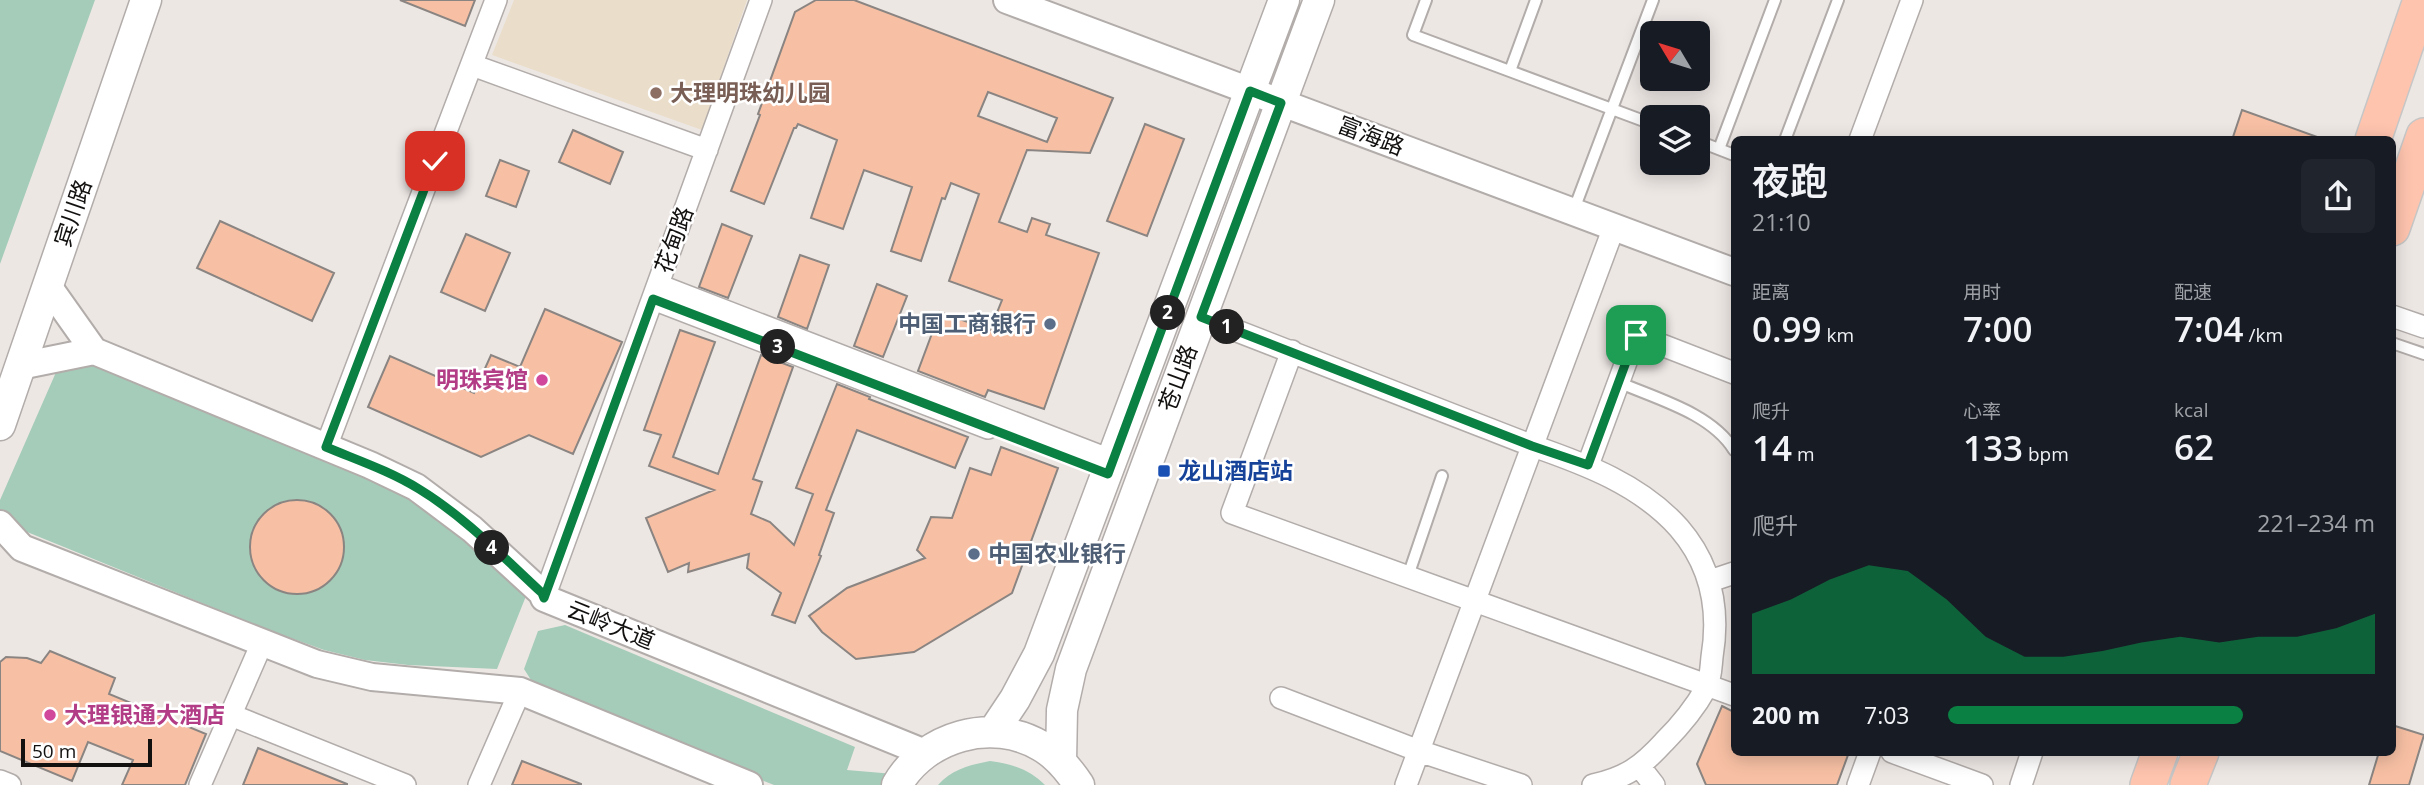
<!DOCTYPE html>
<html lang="zh">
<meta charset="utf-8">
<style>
body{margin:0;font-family:"Open Sans","Noto Sans SC",sans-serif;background:#20242c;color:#f1f3f6;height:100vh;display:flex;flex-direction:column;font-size:26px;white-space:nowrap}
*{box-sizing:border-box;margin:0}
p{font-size:23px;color:#9ea1a6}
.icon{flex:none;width:38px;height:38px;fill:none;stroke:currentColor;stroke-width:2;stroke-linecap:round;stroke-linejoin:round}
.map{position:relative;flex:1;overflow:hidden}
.sheet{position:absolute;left:1731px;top:136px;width:665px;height:620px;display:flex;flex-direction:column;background:#171b24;border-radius:10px;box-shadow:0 4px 18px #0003}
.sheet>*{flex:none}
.needle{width:46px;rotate:308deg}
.buttons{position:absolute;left:1640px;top:21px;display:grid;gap:14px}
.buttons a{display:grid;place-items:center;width:70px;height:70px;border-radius:10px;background:#171b24;box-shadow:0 4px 18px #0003;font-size:35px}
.scale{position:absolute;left:21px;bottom:18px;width:131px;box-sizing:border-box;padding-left:7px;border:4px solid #131110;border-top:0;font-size:19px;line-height:24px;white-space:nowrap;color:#131110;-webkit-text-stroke:5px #fff;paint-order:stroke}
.pin{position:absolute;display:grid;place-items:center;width:60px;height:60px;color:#fff;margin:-30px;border-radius:14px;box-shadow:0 4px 10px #0006}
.km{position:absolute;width:35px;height:35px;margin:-18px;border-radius:50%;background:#222;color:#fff;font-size:19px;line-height:35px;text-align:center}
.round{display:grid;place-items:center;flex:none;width:74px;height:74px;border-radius:10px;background:#20242c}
.overview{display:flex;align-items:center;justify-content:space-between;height:119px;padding:0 21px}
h1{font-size:38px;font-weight:600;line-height:52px}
.metrics{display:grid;grid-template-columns:repeat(3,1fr);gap:10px;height:119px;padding:7px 21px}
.metrics div{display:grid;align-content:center}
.metrics b{font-size:35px;font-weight:600}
.metrics small{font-size:19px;font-weight:400}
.metrics p{font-size:19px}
.chart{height:196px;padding:14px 21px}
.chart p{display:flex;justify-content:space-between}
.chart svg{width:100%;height:126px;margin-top:7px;fill:#0b8043;opacity:.7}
ul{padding:0 21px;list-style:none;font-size:23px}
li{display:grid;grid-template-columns:112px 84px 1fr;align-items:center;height:52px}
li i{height:18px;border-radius:9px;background:#0b8043}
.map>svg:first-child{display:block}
</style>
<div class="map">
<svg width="2424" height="785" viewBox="0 0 2424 785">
<rect width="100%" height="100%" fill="#ede7e4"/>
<path fill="#eaddc9" d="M514,0H747L702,130L492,55Z"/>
<path fill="#a5ccb9" d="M0,0H95L0,264Z
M64,354L398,490L427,507L528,591L497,669L408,665L365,660L324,650L266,629L0,521V500Z
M565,625L855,747L847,770L894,774L890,785H774L538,691L524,669L538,631Z
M990,761C1012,764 1029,769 1045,785H938C952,769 970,765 990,761Z"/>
<path fill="#f7c0a4" stroke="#8a8582" stroke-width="2" fill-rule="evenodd" d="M400,0H475L465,26Z
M816,0H854L1113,98L1090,153L1027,150L999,222L1027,232L1032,218L1050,224L1046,235L1099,253L1044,409L988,390L985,397L918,371L940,312L990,330L1002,300L949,281L979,194L951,183L945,199L942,198L921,261L891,251L912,187L864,170L843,229L811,218L837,140L798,124L796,128H794L764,204L731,191L760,115L758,114L795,12ZM988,92L1057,118L1047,142L978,116Z
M2242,110L2320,138V140H2232Z
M1145,124L1184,139L1147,236L1107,221Z
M573,130L623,152L610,184L559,162Z
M500,160L529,171L516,207L486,196Z
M220,221L334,273L312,321L197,268Z
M722,224L752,236L728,298L699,287Z
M466,234L510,253L485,311L441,292Z
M800,255L829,265L807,329L778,317Z
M877,284L907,296L883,357L854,346Z
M545,309L622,342L573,454L529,435L481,457L368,407L390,356L474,393L491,355L520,367Z
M680,330L715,342L673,457L718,474L761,355L793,367L753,479L762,482L751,514L770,522L794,545L813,494L796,488L837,384L870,397L869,399L968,437L955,468L857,430L826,510L834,513L819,555L821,556L795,623L772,615L781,593L747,568L749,554L688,572L689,563L668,572L646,518L714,490L649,466L661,435L644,430Z
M1001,447L1058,468L1012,593L914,652L856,659L822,632L809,616L847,588L925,558L917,550L931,517L952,518L970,468L991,475Z
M250 547a47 47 0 1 1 94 0a47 47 0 1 1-94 0Z
M50,651L115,678L109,694L206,734L185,785H122L133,760L88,742L72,781L0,751V662L6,657L27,658L41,663Z
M1722,706L1734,712V752H1841L1848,755L1837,785H1706L1697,764Z
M2392,725L2424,735L2409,785H2369L2379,752H2392Z
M258,748L347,784V785H243Z
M522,761L581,784V785H512Z"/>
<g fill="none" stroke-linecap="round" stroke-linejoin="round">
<g stroke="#b2acaa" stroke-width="14">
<path id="service" d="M1426,0L1413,35L1652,124
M1510,71L1536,0
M1785,140L1838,0
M1698,141L1734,155
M1719,149L1775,0
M1573,212L1653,0
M2392,343L2424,354
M1618,382C1657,399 1711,413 1734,450
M1408,576L1442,476"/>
</g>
<g stroke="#b2acaa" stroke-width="24">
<path id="minor" d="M472,65L707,150
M1860,140L1912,0
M658,285L1113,461
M653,299L988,428
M2392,316L2424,327
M1201,317L1533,446C1585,464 1641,485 1679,528C1711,565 1720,609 1712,657C1711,666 1711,679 1706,688C1695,708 1680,726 1664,742C1642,766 1626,778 1593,785
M1292,351L1232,513L1734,695
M326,447L496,0
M1588,465L1636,335L1734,373
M1710,581L1734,573
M544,598L761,0
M1281,698L1419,751L1521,785
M231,715L405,785
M1892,752L1982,785
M1640,767L1654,785
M0,781L10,785
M200,785L262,643
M479,785L520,691
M1406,785L1614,227
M1858,785L1870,752
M2021,785L2032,752"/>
</g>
<g stroke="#b2acaa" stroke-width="30">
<path id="tertiary" d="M1007,0L1734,272
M48,286L94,351
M94,351L370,465L416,487L472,529L542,593L544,598L925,753
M20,366L94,351
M0,524L22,548L317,664L372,677L520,691L749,785"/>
</g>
<g stroke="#b2acaa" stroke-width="33">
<path id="secondary" d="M0,425L146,0
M993,732L1015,699L1039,654L1284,0
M1061,762L1062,710L1071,669L1319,0
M897,785C925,736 992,717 1041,746C1057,755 1069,770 1079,785"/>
</g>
<g stroke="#c6c6c6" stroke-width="38">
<path id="trunk" d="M2373,140L2421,0
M2392,228L2424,136
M2148,785L2160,752
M2188,785L2201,752"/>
</g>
<use href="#service" stroke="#fff" stroke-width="10"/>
<use href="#minor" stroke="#fff" stroke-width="21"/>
<use href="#tertiary" stroke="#fff" stroke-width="26"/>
<use href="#secondary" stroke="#fff" stroke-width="30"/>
<use href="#trunk" stroke="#fec4ae" stroke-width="35"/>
</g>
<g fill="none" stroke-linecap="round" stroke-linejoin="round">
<g stroke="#fff" stroke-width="14">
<path id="route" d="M435,161L326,447C357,460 390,471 419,489C465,517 503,557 542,593L544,598L653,299L1108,474L1250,91L1281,103L1201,317L1532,446L1588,465L1636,335"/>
</g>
<use href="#route" stroke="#0b8043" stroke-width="9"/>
</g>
<circle fill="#8d6e63" stroke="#fff" stroke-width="2.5" cx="656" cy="93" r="7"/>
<g fill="#5c6f8a" stroke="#fff" stroke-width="2.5">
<circle cx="1050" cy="324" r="7"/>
<circle cx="974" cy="554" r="7"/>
</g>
<g fill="#d1479c" stroke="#fff" stroke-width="2.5">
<circle cx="542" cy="380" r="7"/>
<circle cx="50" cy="715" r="7"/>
</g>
<rect fill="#1a4fb4" stroke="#fff" stroke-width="2.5" x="1157" y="464" width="14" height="14" rx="3.5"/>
<g text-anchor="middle" stroke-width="5" stroke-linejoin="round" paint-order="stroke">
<g font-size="23" font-weight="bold" fill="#785e54" stroke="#fff" text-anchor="start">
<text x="670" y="101">大理明珠幼儿园</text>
</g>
<g font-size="23" fill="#131110" stroke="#fff">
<text transform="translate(1371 136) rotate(21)" y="8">富海路</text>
<text transform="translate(73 213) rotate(-71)" y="8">宾川路</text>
<text transform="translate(674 240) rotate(-70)" y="8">花甸路</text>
<text transform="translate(1178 378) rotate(-70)" y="8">苍山路</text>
<text transform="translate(611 625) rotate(22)" y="8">云岭大道</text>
</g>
<g font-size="23" font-weight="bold" fill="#4e5e75" stroke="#fff" text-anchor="end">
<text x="1036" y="332">中国工商银行</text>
<text x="988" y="562" text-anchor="start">中国农业银行</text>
</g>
<g font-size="23" font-weight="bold" fill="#b23c85" stroke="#fff" text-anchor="end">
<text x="528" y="388">明珠宾馆</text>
<text x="64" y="723" text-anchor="start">大理银通大酒店</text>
</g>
<g font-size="23" font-weight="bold" fill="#164399" stroke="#fff" text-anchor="start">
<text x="1178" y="479">龙山酒店站</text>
</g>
</g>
</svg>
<div class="buttons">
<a><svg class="needle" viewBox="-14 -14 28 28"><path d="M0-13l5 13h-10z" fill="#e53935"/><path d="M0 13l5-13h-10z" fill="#9ea1a6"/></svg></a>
<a><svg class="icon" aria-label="layers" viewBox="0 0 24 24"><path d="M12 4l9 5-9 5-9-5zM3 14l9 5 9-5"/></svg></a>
</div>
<div class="scale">50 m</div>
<div class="pin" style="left:1636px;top:335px;background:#1e9e55"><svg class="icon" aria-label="arrive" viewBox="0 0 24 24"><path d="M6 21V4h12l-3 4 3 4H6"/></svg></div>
<div class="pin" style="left:435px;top:161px;background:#d93025"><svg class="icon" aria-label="check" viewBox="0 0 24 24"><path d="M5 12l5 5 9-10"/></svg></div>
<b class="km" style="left:1227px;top:327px">1</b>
<b class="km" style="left:1168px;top:313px">2</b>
<b class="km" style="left:778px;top:347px">3</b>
<b class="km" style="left:492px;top:548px">4</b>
<section class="sheet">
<div class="overview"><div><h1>夜跑</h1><p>21:10</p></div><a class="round"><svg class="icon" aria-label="share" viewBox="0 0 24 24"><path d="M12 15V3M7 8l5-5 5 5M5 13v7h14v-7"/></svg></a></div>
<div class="metrics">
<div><p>距离</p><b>0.99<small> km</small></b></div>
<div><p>用时</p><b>7:00</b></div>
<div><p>配速</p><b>7:04<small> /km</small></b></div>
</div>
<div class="metrics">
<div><p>爬升</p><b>14<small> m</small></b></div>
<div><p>心率</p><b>133<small> bpm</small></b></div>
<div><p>kcal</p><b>62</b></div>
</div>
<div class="chart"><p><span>爬升</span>221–234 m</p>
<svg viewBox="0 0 160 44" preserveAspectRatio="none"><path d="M0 44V23L10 18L20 11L30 6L40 8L50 18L60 31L70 38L80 38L90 36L100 33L110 31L120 33L130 31L140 31L150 28L160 23V44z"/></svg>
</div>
<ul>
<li><b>200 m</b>7:03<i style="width:69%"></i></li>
</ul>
</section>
</div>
